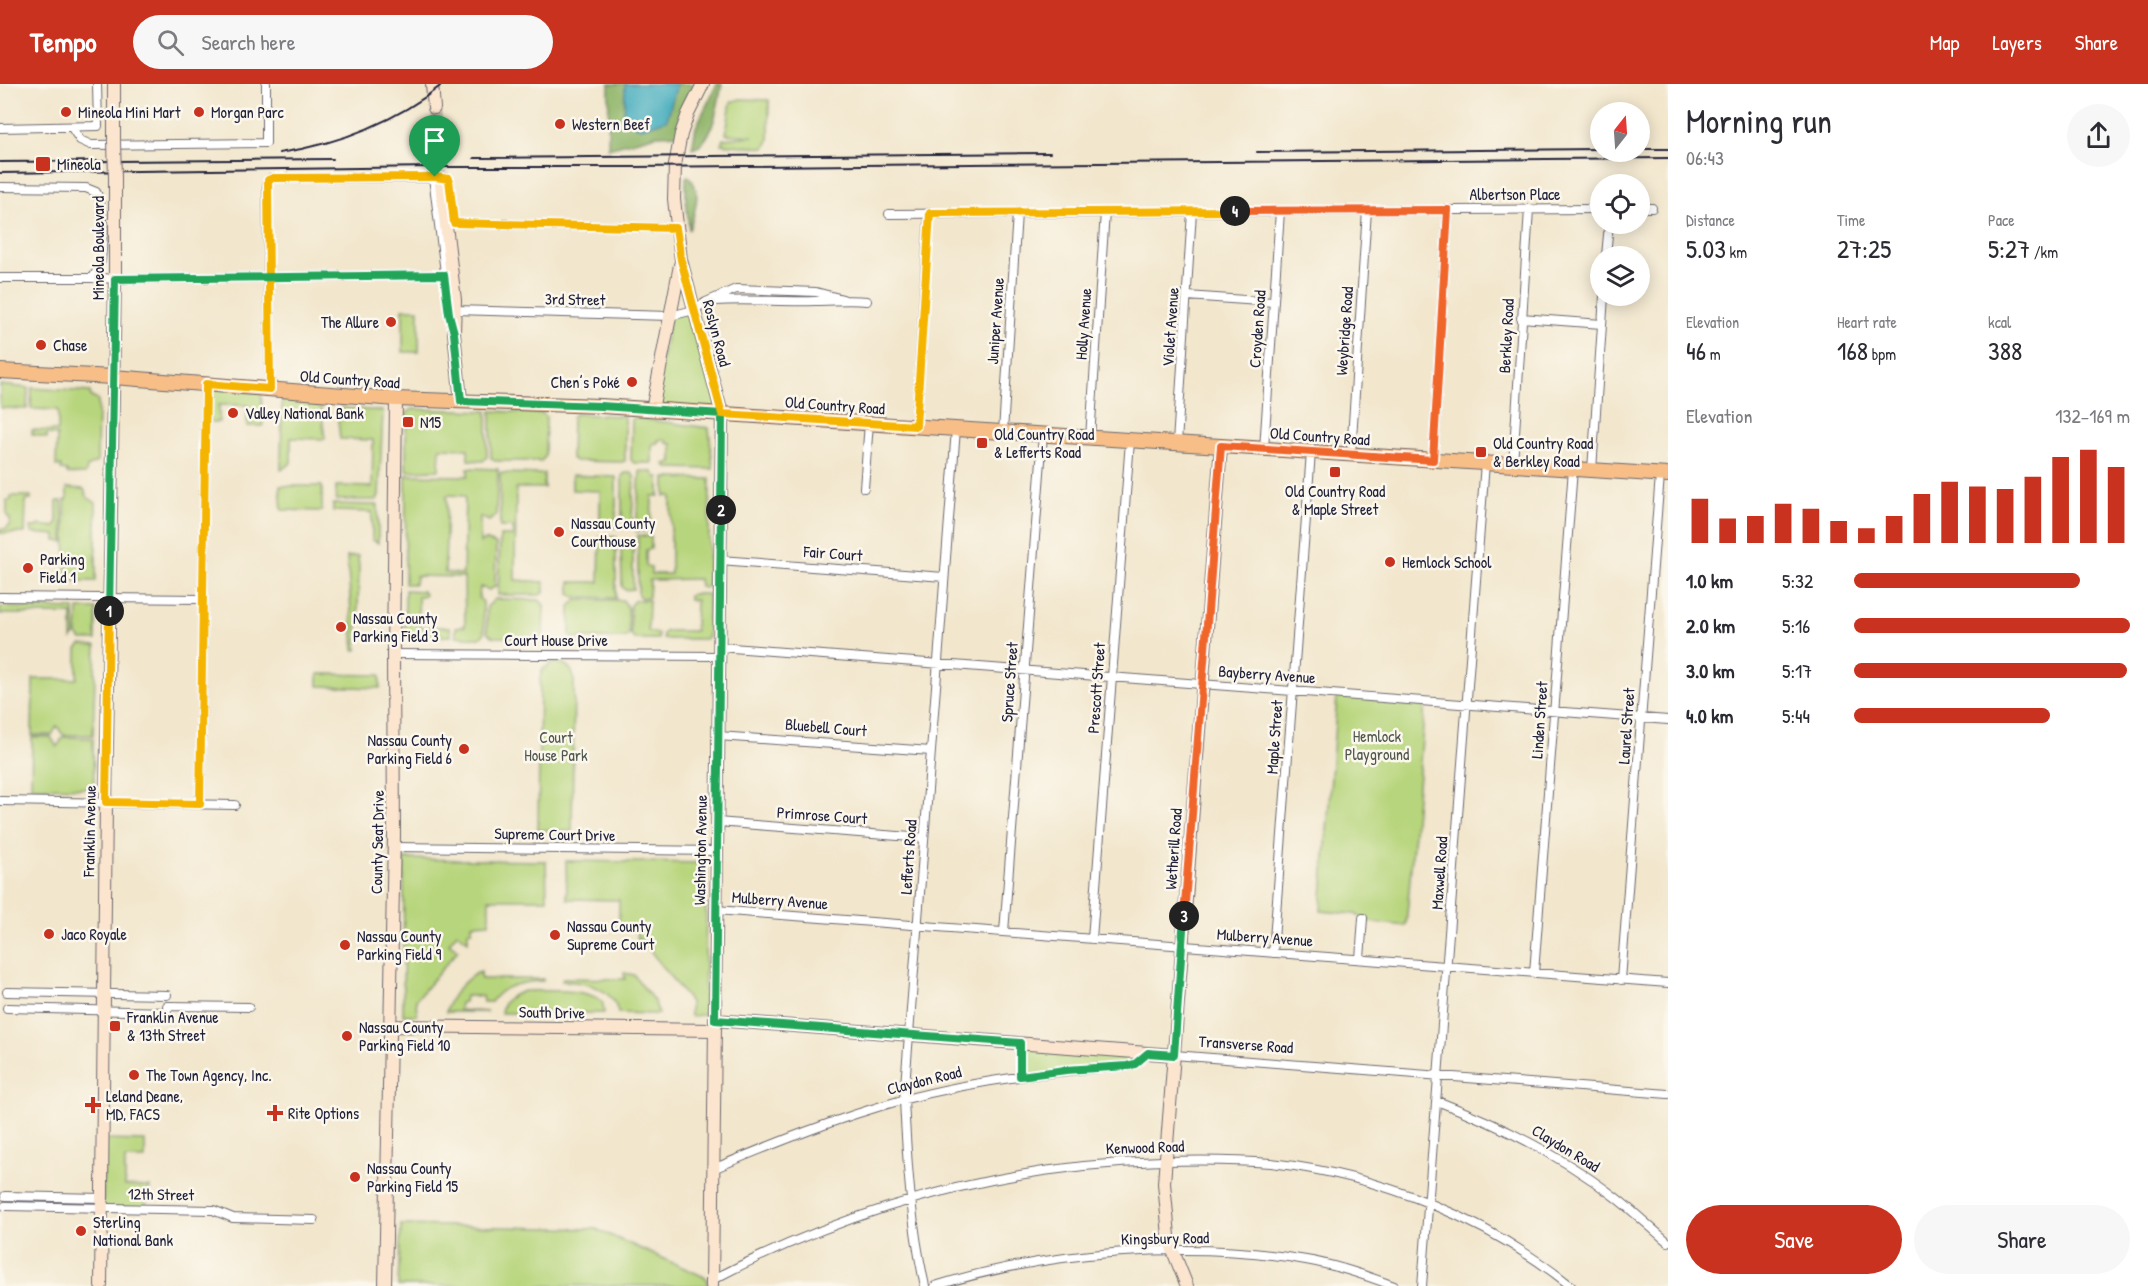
<!DOCTYPE html>
<meta charset="utf-8">
<style>
body{margin:0;font-family:"Patrick Hand",sans-serif;background:#f7f7f7;color:#2b2b33;height:100vh;display:flex;flex-direction:column;font-size:22px;white-space:nowrap}
*{box-sizing:border-box;margin:0}
p{font-size:20px;color:#7c7c81}
.icon{flex:none;width:33px;height:33px;fill:none;stroke:currentColor;stroke-width:2;stroke-linecap:round;stroke-linejoin:round}
.map{position:relative;flex:1;overflow:hidden}
.panel{display:flex;flex-direction:column;background:#fff;width:480px}
.panel>*{flex:none}
.needle{width:39px;rotate:17deg}
.buttons{position:absolute;left:1590px;top:18px;display:grid;gap:12px}
.buttons a{display:grid;place-items:center;width:60px;height:60px;border-radius:50%;background:#fff;box-shadow:0 3px 15px #0003;font-size:30px}
.pin{position:absolute;display:grid;place-items:center;width:51px;height:51px;color:#fff;margin:-62px -26px;border-radius:50% 50% 50% 0;rotate:-45deg;box-shadow:0 0 6px #0007}
.pin .icon{rotate:45deg}
.km{position:absolute;width:30px;height:30px;margin:-15px;border-radius:50%;background:#222;color:#fff;font-size:16px;line-height:30px;text-align:center}
.round{display:grid;place-items:center;flex:none;width:63px;height:63px;border-radius:32px;background:#f7f7f7}
.summary{display:flex;align-items:center;justify-content:space-between;height:102px;padding:0 18px}
h1{font-size:33px;font-weight:600;line-height:45px}
.stats{display:grid;grid-template-columns:repeat(3,1fr);gap:9px;height:102px;padding:6px 18px}
.stats div{display:grid;align-content:center}
.stats b{font-size:26px;font-weight:600}
.stats small{font-size:16px;font-weight:400}
.stats p{font-size:16px}
.chart{height:168px;padding:12px 18px}
.chart p{display:flex;justify-content:space-between}
.chart svg{width:100%;height:108px;margin-top:6px;stroke:#c8321e;stroke-width:6}
.cta{display:flex;gap:12px;margin-top:auto;padding:12px 18px}
.cta a{flex:1;height:69px;border-radius:36px;background:#c8321e;color:#fff;font-size:24px;font-weight:600;line-height:69px;text-align:center}
.cta a+a{background:#f7f7f7;color:#2b2b33}
ul{padding:0 18px;list-style:none;font-size:20px}
li{display:grid;grid-template-columns:96px 72px 1fr;align-items:center;height:45px}
li i{height:15px;border-radius:8px;background:#c8321e}
header{display:flex;align-items:center;gap:36px;box-sizing:border-box;height:84px;padding:0 30px;background:#c8321e;color:#fff}
header strong{font-size:28px}
nav{display:flex;gap:33px;margin-inline-start:auto;font-size:21px}
.search{width:420px;height:54px;background:#f7f7f7;display:flex;align-items:center;gap:15px;box-sizing:border-box;padding:0 21px;border-radius:33px;color:#7c7c81;font-size:22px}
main{display:flex;flex:1;min-height:0}
.map>svg:first-child{display:block}
</style>
<header>
<strong>Tempo</strong>
<div class="search"><svg class="icon" aria-label="search" viewBox="0 0 24 24"><circle cx="10" cy="10" r="6"/><path d="M15 15l6 6"/></svg>Search here</div>
<nav><a>Map</a><a>Layers</a><a>Share</a></nav>
</header>
<main>
<div class="map">
<svg width="1668" height="1202" viewBox="0 0 1668 1202">
<rect width="100%" height="100%" fill="#fbf7ec"/>
<filter id="ink" filterUnits="userSpaceOnUse"><feTurbulence type="fractalNoise" baseFrequency=".0167" numOctaves="2"/><feDisplacementMap in="SourceGraphic" scale="12" xChannelSelector="R" yChannelSelector="G"/><feConvolveMatrix kernelMatrix="1 2 1 2 8 2 1 2 1" color-interpolation-filters="sRGB"/></filter>
<filter id="wash" filterUnits="userSpaceOnUse"><feTurbulence type="fractalNoise" baseFrequency=".008" numOctaves="4" result="noise"/><feDisplacementMap in="SourceGraphic" scale="24" xChannelSelector="R" yChannelSelector="G"/><feGaussianBlur stdDeviation="1.35" result="paint"/><feColorMatrix in="noise" values="0 0 0 0 0 0 0 0 0 0 0 0 0 0 0 0 0 1.4 0 .05"/><feComposite in="paint" operator="in"/></filter>
<g filter="url(#wash)">
<rect width="100%" height="100%" fill="#f2e6cc"/>
<path fill="#b7d57b" stroke="#6c7c5b" stroke-width="1.5" fill-rule="evenodd" d="M740,15L769,16V56L765,64L721,60L723,55L753,52L726,50L731,18Z
M403,225H419V268H403Z
M694,226L722,330L652,326L670,232Z
M206,300L261,305L263,342H247V321H219V338H206Z
M0,301L28,304L27,325L0,324Z
M32,304L90,308L91,313L98,316L97,378L88,382L85,390H67V387L61,386V382H56L57,351L47,350V354L32,350V346L58,347V326L31,325Z
M284,315L314,317L321,324L325,355L291,354V379L281,386L282,316Z
M341,324L383,327L379,411L377,416H336V402L372,403L373,356L340,355L337,325Z
M413,325L487,327V373L483,377L468,376V365L440,364L439,386L406,387V335L407,329Z
M491,327L543,329L546,333L545,373L541,377H495L491,374Z
M575,330L625,332V377L622,378L576,377L571,374L572,333Z
M634,334L709,344L713,385L667,384L665,380L672,378V360L666,359V356H658V359L652,360V379H634L631,376L632,335Z
M468,384L498,385L496,432L489,437L480,433V459L485,456L496,460L495,503L489,506L480,503L479,514L483,518L484,550L480,554L456,552V543L465,542L464,493L416,492L415,500H405L406,391L468,392ZM447,411L465,412L463,490L445,489Z
M640,387L653,388L655,393H659V412H652L651,447H636Z
M500,389L544,390V404H516L515,496L544,498V508L540,511H498L500,452H513V443H500Z
M625,389H631L634,392L632,436L630,439L625,438L622,434V392Z
M572,391L616,393V443L600,444V407L572,406Z
M665,394L710,395L708,503L703,504L700,502L699,495L650,496L649,513L641,514L638,511V451L651,453V465L646,466V482L651,483V490H671V412H665Z
M280,402H322V427L282,426Z
M67,404L84,405L87,413L96,419V497H66L65,416H67Z
M11,412H31V416H26L25,449H0V445H6L10,440V435L7,432V416H11Z
M57,417H62L64,458L56,457V451L31,449V443H38V441L55,443L57,439Z
M333,420L378,421V459L372,456V428L333,427Z
M600,452L616,453V514L575,513L570,510V498H599Z
M624,459H630L633,462V505L625,506L622,503L621,461Z
M358,472L359,483L357,566H354L347,473Z
M405,506L423,507L425,511L418,513L419,543H450L451,552L410,553L405,550Z
M692,510H708V553L705,555H663V550L666,547H695L696,516H689V512Z
M495,515L539,516L544,521L543,550L540,554L493,553L487,548V523Z
M577,516H623L628,524L629,551L624,554H574L570,551V522Z
M635,516H649L648,547L658,550V555H635L631,552L630,521Z
M0,523L74,525L75,551L72,555V530H0Z
M78,525H96V556H81L77,551Z
M81,561L96,562L93,651H63L57,642L52,651H32L33,595H77V565Z
M552,579C564,578 572,582 574,595L572,747L538,746L540,594L542,586Z
M318,590L380,591V604L318,602Z
M1337,612L1425,620L1406,842L1370,838L1355,830L1321,827Z
M32,653H51L57,663L63,653L93,654L94,704L31,703Z
M404,775L546,777L547,815H489V839L472,840V847H468V857L457,849L449,859L458,866L420,911L416,916L417,931H403Z
M566,777L707,779L704,931L690,932V918L641,855L638,857L636,843H619V816L567,815Z
M481,888V895H543V897C523,898 503,900 491,918H483L482,912H465L464,918L460,919L459,926L487,928H446C448,914 467,891 481,888Z
M624,889L634,891L654,917L659,930L618,929C613,903 585,898 562,897L563,894L625,895Z
M524,907C541,907 594,903 603,920C603,921 604,928 604,929H501C502,915 513,911 524,907Z
M1020,960L1148,970L1135,980L1020,992Z
M103,1056L145,1057V1075H125V1102L150,1103L145,1125L103,1124Z
M401,1141L596,1145L707,1194V1202H398Z"/>
<path fill="#91b66b" stroke="#5a6c53" stroke-width="1.5" d="M609,0H703L681,50L657,51L608,64Z
M717,0H722L721,5C717,24 713,60 692,64L696,43Z
M688,92C704,106 694,129 689,146L686,115V93Z"/>
<path fill="#3ba9bb" stroke="#2e667b" stroke-width="1.5" d="M625,0H677L667,36L641,44L624,37Z"/>
</g>
<g filter="url(#ink)">
<g fill="none" stroke-linecap="round" stroke-linejoin="round">
<path stroke="#c8bfaf" stroke-width="12" stroke-dasharray="12 6" stroke-linecap="butt" d="M434,24L438,67
M439,70L441,100"/>
<g stroke="#6b676e" stroke-width="10">
<path id="street" d="M0,44L98,42L97,0
M72,44L80,56L91,61L266,59V0
M433,93L451,236
M0,103L86,104L96,108C104,119 103,161 101,176C100,182 96,188 93,194
M1640,124H1652
M889,130L1600,125
M1606,172L1609,140
M0,194H93L129,195L444,191
M1187,212L1274,218
M715,217C749,215 782,218 815,217C833,217 850,215 867,217
M455,226L670,232L694,226L706,218L736,205L816,208L843,215
M1521,234L1602,240
M270,305L267,103L268,96L271,94H446L449,97L454,139L676,144
M916,342L929,129
M1003,348L1017,129
M1090,354L1105,128
M1177,359L1192,128
M1264,365L1280,127
M1351,370L1367,126
M1433,376L1448,126
M1513,381L1529,125
M1592,386L1604,212
M864,404L869,339
M720,476L944,493
M0,513L203,515
M719,563L1668,636
M393,570L719,572
M718,652L931,667
M0,717L235,721
M200,720L206,300
M717,738L924,754
M394,763L717,767
M716,826L1668,899
M1004,848L1043,351
M1092,855L1130,357
M1273,869L1311,368
M1360,875L1363,834
M1534,889L1573,385
M1621,896L1660,391
M7,908L167,911
M167,922L249,923
M7,924L167,928
M1174,971L1668,1010
M1020,992V959
M1437,1017C1500,1041 1561,1071 1615,1113C1633,1127 1650,1143 1668,1158
M713,1085C775,1059 837,1034 902,1016C976,996 1051,987 1127,982L1135,980L1148,969
M5,1112L103,1114
M5,1122L213,1126L233,1134L314,1136
M712,1196C852,1123 1003,1081 1162,1077C1198,1076 1235,1076 1271,1079C1380,1091 1486,1134 1571,1202
M925,1202C911,1140 907,1079 904,1015L956,345
M935,1202C1047,1167 1190,1156 1306,1176C1336,1181 1365,1191 1394,1202
M1422,1202L1485,379"/>
</g>
<g stroke="#6b676e" stroke-width="14">
<path id="secondary" d="M114,0V57
M432,0L434,24
M703,0L688,30L681,50L675,81L674,115L681,176L722,330L712,1202
M438,67L439,70
M441,100L455,216L454,249L461,317
M652,326L680,181
M715,936L1174,971
M389,942L715,946
M101,1202L106,718L115,195V94
M385,1202L394,752L393,570L396,315
M1187,1202L1173,1167L1169,1152L1164,1099L1221,362"/>
</g>
<g stroke="#6b676e" stroke-width="16">
<path id="primary" d="M0,287L113,293L396,315L601,322L1668,391"/>
</g>
<use href="#street" stroke="#fff" stroke-width="8"/>
<use href="#secondary" stroke="#fce5cf" stroke-width="12"/>
<use href="#primary" stroke="#f7be87" stroke-width="14"/>
<path stroke="#22223b" stroke-width="2" d="M1640,65H1668
M1257,68L1600,65
M279,69C338,60 395,38 443,0
M474,74L1050,69
M0,78L333,75
M0,89L434,83H632L1668,74"/>
<g stroke="#6b676e" stroke-width="14" stroke-linecap="butt">
<path id="secondary-bridge" d="M114,57L115,94"/>
</g>
<use href="#secondary-bridge" stroke="#fce5cf" stroke-width="12"/>
</g>
</g>
<g fill="none" stroke-linecap="round" stroke-linejoin="round" filter="url(#ink)">
<g stroke="#fff" stroke-width="12">
<path id="split-1" d="M109,527L106,718L200,720L206,300L270,305L268,96L273,94L435,93"/>
</g>
<g stroke="#fff" stroke-width="12">
<path id="split-2" d="M109,527L115,195L444,191L449,230L454,249L461,317L601,322L722,330L721,426"/>
</g>
<g stroke="#fff" stroke-width="12">
<path id="split-3" d="M721,426L715,936L1020,959V992L1066,986L1127,982L1135,980L1148,969L1174,971L1184,832"/>
</g>
<g stroke="#fff" stroke-width="12">
<path id="split-4" d="M1184,832L1221,362L1433,376L1448,126L1235,127"/>
</g>
<g stroke="#fff" stroke-width="12">
<path id="split-5" d="M435,93L449,95L454,139L676,144L681,176L722,330L916,342L930,129L1235,127"/>
</g>
<use href="#split-1" stroke="#f5b400" stroke-width="8"/>
<use href="#split-2" stroke="#22a559" stroke-width="8"/>
<use href="#split-3" stroke="#22a559" stroke-width="8"/>
<use href="#split-4" stroke="#f0652b" stroke-width="8"/>
<use href="#split-5" stroke="#f5b400" stroke-width="8"/>
</g>
<g fill="#c8321e" stroke="#fbf7ec" stroke-width="2">
<circle cx="66" cy="28" r="6"/>
<circle cx="199" cy="28" r="6"/>
<circle cx="560" cy="40" r="6"/>
<rect x="35" y="72" width="16" height="16" rx="3"/>
<circle cx="391" cy="238" r="6"/>
<circle cx="41" cy="261" r="6"/>
<circle cx="632" cy="298" r="6"/>
<circle cx="233" cy="329" r="6"/>
<rect x="402" y="332" width="12" height="12" rx="3"/>
<rect x="976" y="353" width="12" height="12" rx="3"/>
<rect x="1475" y="362" width="12" height="12" rx="3"/>
<rect x="1329" y="382" width="12" height="12" rx="3"/>
<circle cx="559" cy="448" r="6"/>
<circle cx="1390" cy="478" r="6"/>
<circle cx="28" cy="484" r="6"/>
<circle cx="341" cy="543" r="6"/>
<circle cx="464" cy="665" r="6"/>
<circle cx="49" cy="850" r="6"/>
<circle cx="555" cy="851" r="6"/>
<circle cx="345" cy="861" r="6"/>
<rect x="109" y="936" width="12" height="12" rx="3"/>
<circle cx="347" cy="952" r="6"/>
<circle cx="134" cy="991" r="6"/>
<path d="M90 1012h6v6h6v6h-6v6h-6v-6h-6v-6h6z"/>
<path d="M272 1020h6v6h6v6h-6v6h-6v-6h-6v-6h6z"/>
<circle cx="355" cy="1093" r="6"/>
<circle cx="81" cy="1147" r="6"/>
</g>
<g text-anchor="middle" stroke-width="5" stroke-linejoin="round" paint-order="stroke">
<g font-size="16" fill="#22223b" stroke="#fbf7ec" text-anchor="start">
<text x="78" y="34">Mineola Mini Mart</text>
<text x="211" y="34">Morgan Parc</text>
<text x="572" y="46">Western Beef</text>
<text x="57" y="86">Mineola</text>
<text x="379" y="244" text-anchor="end">The Allure</text>
<text x="53" y="267">Chase</text>
<text x="620" y="304" text-anchor="end">Chen’s Poké</text>
<text x="245" y="335">Valley National Bank</text>
<text x="420" y="344">N15</text>
<text x="994" y="356">Old Country Road<tspan x="994" dy="18">&amp; Lefferts Road</tspan></text>
<text x="1493" y="365">Old Country Road<tspan x="1493" dy="18">&amp; Berkley Road</tspan></text>
<text x="1335" y="413" text-anchor="middle">Old Country Road<tspan x="1335" dy="18">&amp; Maple Street</tspan></text>
<text x="571" y="445">Nassau County<tspan x="571" dy="18">Courthouse</tspan></text>
<text x="40" y="481">Parking<tspan x="40" dy="18">Field 1</tspan></text>
<text x="1402" y="484">Hemlock School</text>
<text x="353" y="540">Nassau County<tspan x="353" dy="18">Parking Field 3</tspan></text>
<text x="452" y="662" text-anchor="end">Nassau County<tspan x="452" dy="18">Parking Field 6</tspan></text>
<text x="567" y="848">Nassau County<tspan x="567" dy="18">Supreme Court</tspan></text>
<text x="61" y="856">Jaco Royale</text>
<text x="357" y="858">Nassau County<tspan x="357" dy="18">Parking Field 9</tspan></text>
<text x="127" y="939">Franklin Avenue<tspan x="127" dy="18">&amp; 13th Street</tspan></text>
<text x="359" y="949">Nassau County<tspan x="359" dy="18">Parking Field 10</tspan></text>
<text x="146" y="997">The Town Agency, Inc.</text>
<text x="106" y="1018">Leland Deane,<tspan x="106" dy="18">MD, FACS</tspan></text>
<text x="288" y="1035">Rite Options</text>
<text x="367" y="1090">Nassau County<tspan x="367" dy="18">Parking Field 15</tspan></text>
<text x="93" y="1144">Sterling<tspan x="93" dy="18">National Bank</tspan></text>
</g>
<g font-size="16" fill="#22223b" stroke="#fbf7ec">
<text x="1515" y="116">Albertson Place</text>
<text transform="translate(98 164) rotate(-90)" y="6">Mineola Boulevard</text>
<text transform="translate(575 215) rotate(1)" y="6">3rd Street</text>
<text transform="translate(995 237) rotate(-86)" y="6">Juniper Avenue</text>
<text transform="translate(1083 240) rotate(-86)" y="6">Holly Avenue</text>
<text transform="translate(1170 243) rotate(-86)" y="6">Violet Avenue</text>
<text transform="translate(1257 245) rotate(-86)" y="6">Croyden Road</text>
<text transform="translate(1344 247) rotate(-86)" y="6">Weybridge Road</text>
<text transform="translate(717 249) rotate(75)" y="6">Roslyn Road</text>
<text transform="translate(1506 252) rotate(-87)" y="6">Berkley Road</text>
<text transform="translate(350 295) rotate(4)" y="6">Old Country Road</text>
<text transform="translate(835 321) rotate(4)" y="6">Old Country Road</text>
<text transform="translate(1320 352) rotate(4)" y="6">Old Country Road</text>
<text transform="translate(833 469) rotate(4)" y="6">Fair Court</text>
<text x="556" y="562">Court House Drive</text>
<text transform="translate(1267 590) rotate(4)" y="6">Bayberry Avenue</text>
<text transform="translate(1009 598) rotate(-86)" y="6">Spruce Street</text>
<text transform="translate(1096 604) rotate(-86)" y="6">Prescott Street</text>
<text transform="translate(1539 636) rotate(-86)" y="6">Linden Street</text>
<text transform="translate(1626 642) rotate(-86)" y="6">Laurel Street</text>
<text transform="translate(826 643) rotate(5)" y="6">Bluebell Court</text>
<text transform="translate(1274 653) rotate(-86)" y="6">Maple Street</text>
<text transform="translate(822 731) rotate(4)" y="6">Primrose Court</text>
<text transform="translate(89 747) rotate(-89)" y="6">Franklin Avenue</text>
<text transform="translate(555 750) rotate(1)" y="6">Supreme Court Drive</text>
<text transform="translate(377 758) rotate(-89)" y="6">County Seat Drive</text>
<text transform="translate(1173 765) rotate(-86)" y="6">Wetherill Road</text>
<text transform="translate(700 766) rotate(-89)" y="6">Washington Avenue</text>
<text transform="translate(908 773) rotate(-86)" y="6">Lefferts Road</text>
<text transform="translate(1439 789) rotate(-86)" y="6">Maxwell Road</text>
<text transform="translate(780 816) rotate(4)" y="6">Mulberry Avenue</text>
<text transform="translate(1265 853) rotate(4)" y="6">Mulberry Avenue</text>
<text transform="translate(552 928) rotate(1)" y="6">South Drive</text>
<text transform="translate(1246 960) rotate(4)" y="6">Transverse Road</text>
<text transform="translate(924 996) rotate(-14)" y="6">Claydon Road</text>
<text transform="translate(1145 1063) rotate(-2)" y="6">Kenwood Road</text>
<text transform="translate(1566 1064) rotate(31)" y="6">Claydon Road</text>
<text transform="translate(161 1110) rotate(1)" y="6">12th Street</text>
<text transform="translate(1165 1154) rotate(-1)" y="6">Kingsbury Road</text>
</g>
<g font-size="16" fill="#4f584e" stroke="#fbf7ec">
<text x="1377" y="658">Hemlock<tspan x="1377" dy="18">Playground</tspan></text>
<text x="556" y="659">Court<tspan x="556" dy="18">House Park</tspan></text>
</g>
</g>
</svg>
<div class="buttons">
<a><svg class="needle" viewBox="-14 -14 28 28"><path d="M0-13l5 13h-10z" fill="#e53935"/><path d="M0 13l5-13h-10z" fill="#7c7c81"/></svg></a>
<a><svg class="icon" aria-label="locate" viewBox="0 0 24 24"><circle cx="12" cy="12" r="6"/><path d="M12 2v4M12 18v4M2 12h4M18 12h4"/></svg></a>
<a><svg class="icon" aria-label="layers" viewBox="0 0 24 24"><path d="M12 4l9 5-9 5-9-5zM3 14l9 5 9-5"/></svg></a>
</div>
<div class="pin" style="left:435px;top:93px;background:#1e9e55"><svg class="icon" aria-label="arrive" viewBox="0 0 24 24"><path d="M6 21V4h12l-3 4 3 4H6"/></svg></div>
<b class="km" style="left:109px;top:527px">1</b>
<b class="km" style="left:721px;top:426px">2</b>
<b class="km" style="left:1184px;top:832px">3</b>
<b class="km" style="left:1235px;top:127px">4</b>
</div>
<section class="panel">
<div class="summary"><div><h1>Morning run</h1><p>06:43</p></div><a class="round"><svg class="icon" aria-label="share" viewBox="0 0 24 24"><path d="M12 15V3M7 8l5-5 5 5M5 13v7h14v-7"/></svg></a></div>
<div class="stats">
<div><p>Distance</p><b>5.03<small> km</small></b></div>
<div><p>Time</p><b>27:25</b></div>
<div><p>Pace</p><b>5:27<small> /km</small></b></div>
</div>
<div class="stats">
<div><p>Elevation</p><b>46<small> m</small></b></div>
<div><p>Heart rate</p><b>168<small> bpm</small></b></div>
<div><p>kcal</p><b>388</b></div>
</div>
<div class="chart"><p><span>Elevation</span>132–169 m</p>
<svg viewBox="0 0 160 44" preserveAspectRatio="none"><path d="M5 44V26M15 44V34M25 44V33M35 44V28M45 44V30M55 44V35M65 44V38M75 44V33M85 44V24M95 44V19M105 44V21M115 44V22M125 44V17M135 44V9M145 44V6M155 44V13"/></svg>
</div>
<ul>
<li><b>1.0 km</b>5:32<i style="width:82%"></i></li>
<li><b>2.0 km</b>5:16<i style="width:100%"></i></li>
<li><b>3.0 km</b>5:17<i style="width:99%"></i></li>
<li><b>4.0 km</b>5:44<i style="width:71%"></i></li>
</ul>
<div class="cta"><a>Save</a><a>Share</a></div>
</section>
</main>
